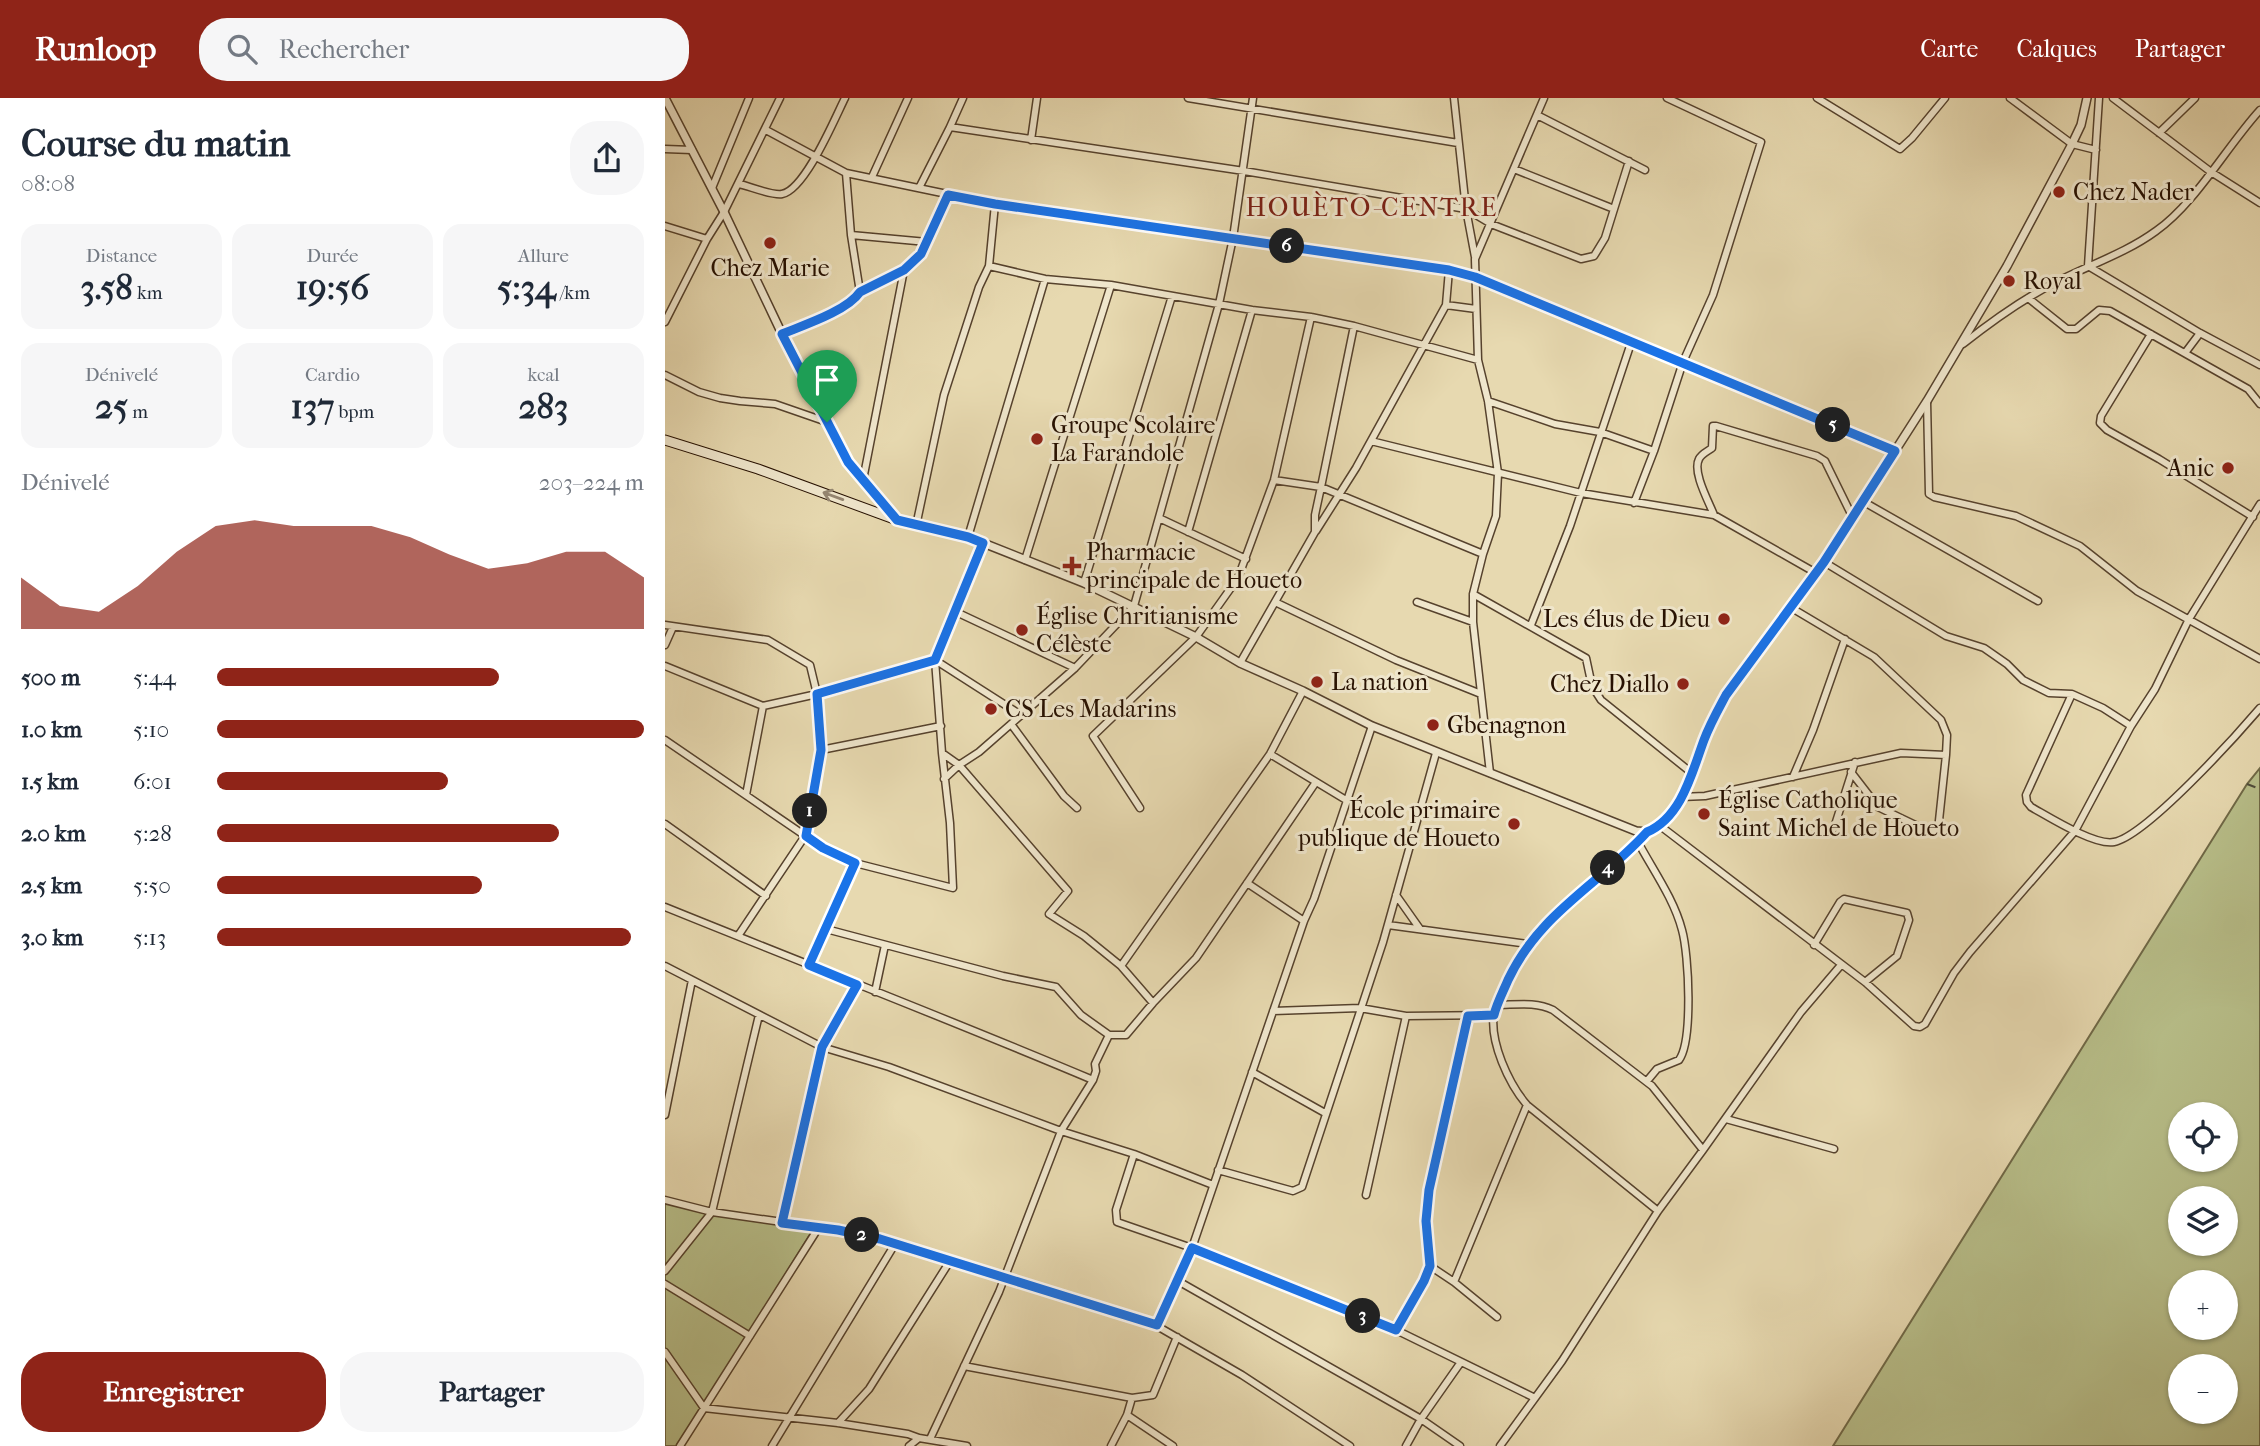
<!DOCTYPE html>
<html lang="fr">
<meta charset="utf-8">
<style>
body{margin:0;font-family:"IM FELL French Canon",serif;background:#f6f6f7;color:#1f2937;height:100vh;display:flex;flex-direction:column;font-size:26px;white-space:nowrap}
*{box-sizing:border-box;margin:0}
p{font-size:23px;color:#747a83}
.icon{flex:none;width:38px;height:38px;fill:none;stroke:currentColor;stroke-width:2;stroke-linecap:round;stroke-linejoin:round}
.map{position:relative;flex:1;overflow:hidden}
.details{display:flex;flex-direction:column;background:#fff;width:665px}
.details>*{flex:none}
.controls{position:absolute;left:1503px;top:1004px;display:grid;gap:14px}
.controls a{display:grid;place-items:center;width:70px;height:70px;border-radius:50%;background:#fff;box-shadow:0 2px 5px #0004;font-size:35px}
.pin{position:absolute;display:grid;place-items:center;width:60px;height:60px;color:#fff;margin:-72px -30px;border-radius:50% 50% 50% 0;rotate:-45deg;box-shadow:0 0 7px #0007}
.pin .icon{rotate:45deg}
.km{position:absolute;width:35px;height:35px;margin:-18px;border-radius:50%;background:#222;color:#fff;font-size:19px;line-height:35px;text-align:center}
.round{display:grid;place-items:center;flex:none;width:74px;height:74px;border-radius:28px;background:#f6f6f7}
.headline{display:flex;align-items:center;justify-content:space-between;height:119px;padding:0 21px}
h1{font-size:38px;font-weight:700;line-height:52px}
.metrics{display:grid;grid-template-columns:repeat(3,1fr);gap:10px;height:119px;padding:7px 21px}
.metrics div{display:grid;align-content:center;border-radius:18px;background:#f6f6f7;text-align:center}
.metrics b{font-size:35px;font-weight:700}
.metrics small{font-size:19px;font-weight:400}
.metrics p{font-size:19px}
.chart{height:196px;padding:14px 21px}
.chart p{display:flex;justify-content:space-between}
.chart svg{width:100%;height:126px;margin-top:7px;fill:#8f2418;opacity:.7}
.button{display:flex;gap:14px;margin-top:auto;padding:14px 21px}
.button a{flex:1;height:80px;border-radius:28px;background:#8f2418;color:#fff;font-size:28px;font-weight:700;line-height:80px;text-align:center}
.button a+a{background:#f6f6f7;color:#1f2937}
ul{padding:0 21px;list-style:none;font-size:23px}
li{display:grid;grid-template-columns:112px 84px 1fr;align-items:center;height:52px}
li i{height:18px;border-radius:9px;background:#8f2418}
header{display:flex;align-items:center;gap:42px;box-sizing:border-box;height:98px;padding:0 35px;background:#8f2418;color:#fff}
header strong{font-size:33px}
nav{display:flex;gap:38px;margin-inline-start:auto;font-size:24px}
.search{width:490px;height:63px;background:#f6f6f7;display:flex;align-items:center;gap:18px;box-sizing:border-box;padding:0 24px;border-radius:28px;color:#747a83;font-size:26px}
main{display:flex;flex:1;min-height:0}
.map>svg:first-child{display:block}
</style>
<header>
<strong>Runloop</strong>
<div class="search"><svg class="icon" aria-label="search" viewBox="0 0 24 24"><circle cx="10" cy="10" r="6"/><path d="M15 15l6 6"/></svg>Rechercher</div>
<nav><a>Carte</a><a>Calques</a><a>Partager</a></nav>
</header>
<main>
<section class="details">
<div class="headline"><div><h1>Course du matin</h1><p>08:08</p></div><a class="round"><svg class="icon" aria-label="share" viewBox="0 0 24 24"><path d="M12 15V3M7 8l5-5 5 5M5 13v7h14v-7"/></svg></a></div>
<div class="metrics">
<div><p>Distance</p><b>3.58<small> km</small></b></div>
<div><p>Durée</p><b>19:56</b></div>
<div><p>Allure</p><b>5:34<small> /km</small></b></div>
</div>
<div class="metrics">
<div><p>Dénivelé</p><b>25<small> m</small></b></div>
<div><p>Cardio</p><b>137<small> bpm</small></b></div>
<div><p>kcal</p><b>283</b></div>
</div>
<div class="chart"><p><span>Dénivelé</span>203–224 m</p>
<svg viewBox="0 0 160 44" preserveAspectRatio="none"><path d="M0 44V26L10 36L20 38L30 29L40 17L50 8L60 6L70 8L80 8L90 8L100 12L110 18L120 23L130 21L140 17L150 17L160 26V44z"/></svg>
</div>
<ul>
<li><b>500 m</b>5:44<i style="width:66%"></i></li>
<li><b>1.0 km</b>5:10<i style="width:100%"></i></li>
<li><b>1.5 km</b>6:01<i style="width:54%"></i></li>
<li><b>2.0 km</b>5:28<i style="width:80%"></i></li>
<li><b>2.5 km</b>5:50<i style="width:62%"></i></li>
<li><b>3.0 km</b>5:13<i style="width:97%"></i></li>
</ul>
<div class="button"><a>Enregistrer</a><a>Partager</a></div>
</section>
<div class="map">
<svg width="1595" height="1348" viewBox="0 0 1595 1348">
<rect width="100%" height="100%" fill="#e7d9b0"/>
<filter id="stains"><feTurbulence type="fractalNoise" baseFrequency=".00286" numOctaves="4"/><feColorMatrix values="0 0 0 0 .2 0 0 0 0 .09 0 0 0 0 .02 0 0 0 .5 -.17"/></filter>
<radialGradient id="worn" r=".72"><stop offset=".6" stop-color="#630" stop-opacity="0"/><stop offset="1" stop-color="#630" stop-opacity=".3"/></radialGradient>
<path fill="#b8bf8a" stroke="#6f6846" stroke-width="2" fill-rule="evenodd" d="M1595,670V1348H1168L1582,686ZM1516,1017H1561V1062H1516ZM1516,1101H1561V1146H1516ZM1516,1185H1561V1230H1516ZM1516,1269H1561V1314H1516Z
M0,1102L149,1130L37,1311L11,1348H0Z"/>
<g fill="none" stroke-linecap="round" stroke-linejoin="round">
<path stroke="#4e4c3b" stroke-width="2" stroke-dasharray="9 7" stroke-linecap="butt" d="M1582,686L1595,691"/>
<g stroke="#56422d" stroke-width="9">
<path id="minor" d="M298,0L285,29L579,73L801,111L826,126L916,161L929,158L940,140L964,63
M523,0L793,45
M789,0L801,111L810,159
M1152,0L1235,51L1247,40L1280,0
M1345,0L1407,46L1431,52
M1434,0L1423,168L1535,235L1595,267
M1448,0L1546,74L1595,105
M872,17L980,72
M101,32L181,75L330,106L784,172L810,179L1230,353
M1494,35L1530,0
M366,42L372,0
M0,51L27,52
M849,71L949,111
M207,79L243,0
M74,86C84,88 107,98 117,96C140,92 170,20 180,0
M47,90L84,0
M254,90L285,29
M0,128L42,141
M186,137L262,144
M324,168L380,181L446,187L587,212L646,219L689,228L813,262
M195,194L239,172L256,156L283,97
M1363,200L1402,231H1411L1434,212L1445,213L1583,291L1595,306
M781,207L811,211
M0,224L42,141L59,114L115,0
M117,236C139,226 182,213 195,194L186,137L181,75
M1486,236L1436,318L1435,325L1442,332L1494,361L1588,419
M1298,246C1327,223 1358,201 1391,184C1424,167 1461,155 1491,133C1530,106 1562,48 1595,12
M1520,255L1535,235
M0,277L34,294L55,300L75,303L110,306L162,324
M823,303L890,326L935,334L989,353
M1262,303L1264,396L1269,399L1351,418L1415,448L1472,493L1595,561
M706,343L916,395L1049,417L1151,475
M198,382L239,172
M609,382L656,389L818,456
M1199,404L1373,503
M969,405L989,353L1018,264L1048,197L1096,44L1002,0
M1049,417C1044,404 1027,374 1034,361C1036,356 1043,353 1047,350L1048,328H1051L1152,358L1160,363L1188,420
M494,420L581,461
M251,428L279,297L314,189L324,168L330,106
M651,433L691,370L781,207L784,172
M523,434L587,212
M303,439L380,181
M318,445L270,562L277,655L294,667L403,793L384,816L419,838L456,868L488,905L531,860L651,684
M360,462L446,187
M1159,464L1281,538L1319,550L1342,566L1358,582L1384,595L1407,596L1438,610L1466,628
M419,485L507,198
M808,496L921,560L927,588L936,602L1028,676
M610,504L731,562L816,596
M752,504L808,524
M1125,509L1209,559L1276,622L1282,637L1281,657L1273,732L1267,735L1213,709L1186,674
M289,513L410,570
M0,527L103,542L145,567L152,596L156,652L140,738L73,838
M866,527L905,428L967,242
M0,547L8,529
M575,565L650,434V417L656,389L689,228
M0,568L98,608L152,596L270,562L356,617
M1407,596L1361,697L1362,704L1366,709C1384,719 1430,748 1449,744C1481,738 1572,637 1595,610
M346,626L399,698L412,710
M0,642L158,750L190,765L288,790L285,725L277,655
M156,652L276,628
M605,656L681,702
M825,675L808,524V496L818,456L831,418L833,375L823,303L813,262L810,161L879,0
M1128,679L1148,632L1180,541
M279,681L294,667L314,654L410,570L469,508L554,206L568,140L588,0
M81,697L98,608
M1016,699L1040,698L1236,655L1281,657
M475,710L428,638L531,539L573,480L609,382L646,219
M0,726L101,798
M994,727L1200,884L1249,928L1255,929L1260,926L1289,875L1305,854L1410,733L1466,628L1490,591L1524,521L1595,406
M1169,730L1190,664
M982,734C956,763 923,785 894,812C870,835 854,860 840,890C836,898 831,906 829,914C824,944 844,986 862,1007L993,1113
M973,744C988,772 1009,801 1017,832C1024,857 1028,943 1014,962L992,971L982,983
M582,785L639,823
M731,797L755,831
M0,809C143,867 286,922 428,982
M723,827L863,846
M161,831L338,878L391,889L416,917L444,937L430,966L431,973L428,982L396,1033L334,1194L265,1341
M1149,847L1175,804L1179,801L1242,815L1244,822L1232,858L1200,884
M144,867L190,765
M0,868L157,949L224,969L396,1033L469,1056L548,1087
M456,868L605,656L638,593
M210,894L220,847
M831,907C850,907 870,903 888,912L987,988L1038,1052
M608,913L695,910L741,918L829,917
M444,937H461L488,905
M587,974L660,1015
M0,1017L27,882
M1061,1021L1169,1051
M469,1056L451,1112L452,1124L527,1150L731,1232L870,1300
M553,1072L628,1093L637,1089L718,844L771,655
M701,1097L741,918
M0,1102L47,1114L173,1132L215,1141L492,1228L577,1277L685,1348
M117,1125L157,949L192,887
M765,1168L789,1184L832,1219
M0,1173L47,1114L94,917
M513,1183L756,1321L795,1348
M789,1184L862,1007
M0,1186L85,1238
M492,1228L527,1150L639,823L649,801L707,628
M731,1232L759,1183L765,1168L761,1123L764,1092L803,918
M0,1254L39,1310L173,1325L243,1336L254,1340
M299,1268L467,1300
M462,1317L508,1348
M173,1325L204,1291L285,1163
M15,1348L154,1129
M107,1348L230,1146
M244,1348L254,1340L302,1348
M446,1348L462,1317L467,1300L488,1297L512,1239
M741,1348L756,1321L796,1264
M835,1348L897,1263L993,1113L1038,1052L1136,914L1176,867"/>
</g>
<g stroke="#56422d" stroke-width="10">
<path id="tertiary" d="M0,0L59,114L117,236L172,345L183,364L232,422L303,439L419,485L531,539L575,565L638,593L707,628L971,733C972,733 982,734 982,734C1010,730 1031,664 1039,642C1046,626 1053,611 1061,597L1159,464L1262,303L1342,168L1407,46L1416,27L1422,0"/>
</g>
<g stroke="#261001" stroke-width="11">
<path id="secondary" d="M0,342L93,371L232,422"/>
</g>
<use href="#minor" stroke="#efe6cc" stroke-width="6"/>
<use href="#tertiary" stroke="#efe6cc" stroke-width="7"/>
<use href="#secondary" stroke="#efe6cc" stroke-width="9"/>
</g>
<defs><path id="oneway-shaft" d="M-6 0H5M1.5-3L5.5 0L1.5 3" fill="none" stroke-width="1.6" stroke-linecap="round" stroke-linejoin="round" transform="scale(1.75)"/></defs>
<use stroke="#958671" href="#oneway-shaft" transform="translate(168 398) rotate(-160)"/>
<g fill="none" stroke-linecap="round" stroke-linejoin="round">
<g stroke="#fff" stroke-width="14">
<path id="route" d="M283,97L330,106L784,172L810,179L1230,353L1159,464L1061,597C1053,612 1045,626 1039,642C1027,674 1017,719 982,734C934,787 875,814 843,882C838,894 832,905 829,917L803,918L764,1092L761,1123L765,1168L759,1183L731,1232L527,1150L492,1227L215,1141L173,1132L117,1125L157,949L192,887L144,867L190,765L158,750L141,738L156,652L152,596L270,562L318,445L303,439L232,422L183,364L117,236C139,227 182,213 195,194L239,172L256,156Z"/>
</g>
<use href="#route" stroke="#1a73e8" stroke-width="9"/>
</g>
<g fill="#8f2418" stroke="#efe6cc" stroke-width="2.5">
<circle cx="1394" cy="94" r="7"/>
<circle cx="105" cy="145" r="7"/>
<circle cx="1344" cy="183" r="7"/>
<circle cx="372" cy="341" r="7"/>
<circle cx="1563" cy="370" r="7"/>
<path d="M403.5 457.5h7v7h7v7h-7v7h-7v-7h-7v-7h7z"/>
<circle cx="1059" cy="521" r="7"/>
<circle cx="357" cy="532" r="7"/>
<circle cx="652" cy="584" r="7"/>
<circle cx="1018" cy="586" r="7"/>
<circle cx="326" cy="611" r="7"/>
<circle cx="768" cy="627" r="7"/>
<circle cx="1039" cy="716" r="7"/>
<circle cx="849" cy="726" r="7"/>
</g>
<g text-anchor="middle" stroke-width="6" stroke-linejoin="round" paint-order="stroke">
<g font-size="24" fill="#261001" stroke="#efe6cc" text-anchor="start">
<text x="1408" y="102">Chez Nader</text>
<text x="105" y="178" text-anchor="middle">Chez Marie</text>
<text x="1358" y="191">Royal</text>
<text x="386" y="335">Groupe Scolaire<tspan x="386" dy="28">La Farandole</tspan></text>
<text x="1549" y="378" text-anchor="end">Anic</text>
<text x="421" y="462">Pharmacie<tspan x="421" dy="28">principale de Houeto</tspan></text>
<text x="371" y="526">Église Chritianisme<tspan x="371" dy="28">Célèste</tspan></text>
<text x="1045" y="529" text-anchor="end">Les élus de Dieu</text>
<text x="666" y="592">La nation</text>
<text x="1004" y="594" text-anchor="end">Chez Diallo</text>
<text x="340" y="619">CS Les Madarins</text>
<text x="782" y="635">Gbenagnon</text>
<text x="1053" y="710">Église Catholique<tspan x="1053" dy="28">Saint Michel de Houeto</tspan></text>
<text x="835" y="720" text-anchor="end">École primaire<tspan x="835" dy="28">publique de Houeto</tspan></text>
</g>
<g font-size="26" letter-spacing="2" fill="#7a1f14" stroke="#efe6cc">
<text x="707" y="118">HOUÈTO-CENTRE</text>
</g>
</g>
<rect width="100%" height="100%" filter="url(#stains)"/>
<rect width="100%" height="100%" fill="url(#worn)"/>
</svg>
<div class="controls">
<a><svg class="icon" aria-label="locate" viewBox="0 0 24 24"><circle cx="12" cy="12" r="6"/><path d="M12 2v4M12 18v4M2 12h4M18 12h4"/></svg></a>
<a><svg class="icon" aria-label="layers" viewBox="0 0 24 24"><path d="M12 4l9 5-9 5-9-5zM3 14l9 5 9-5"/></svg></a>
<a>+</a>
<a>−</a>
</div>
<div class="pin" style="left:162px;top:324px;background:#1e9e55"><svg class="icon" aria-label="arrive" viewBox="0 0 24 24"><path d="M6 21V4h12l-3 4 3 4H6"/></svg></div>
<b class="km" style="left:145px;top:713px">1</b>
<b class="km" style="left:197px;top:1137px">2</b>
<b class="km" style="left:698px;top:1218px">3</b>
<b class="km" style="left:943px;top:770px">4</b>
<b class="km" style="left:1168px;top:327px">5</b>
<b class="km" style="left:622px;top:148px">6</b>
</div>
</main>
